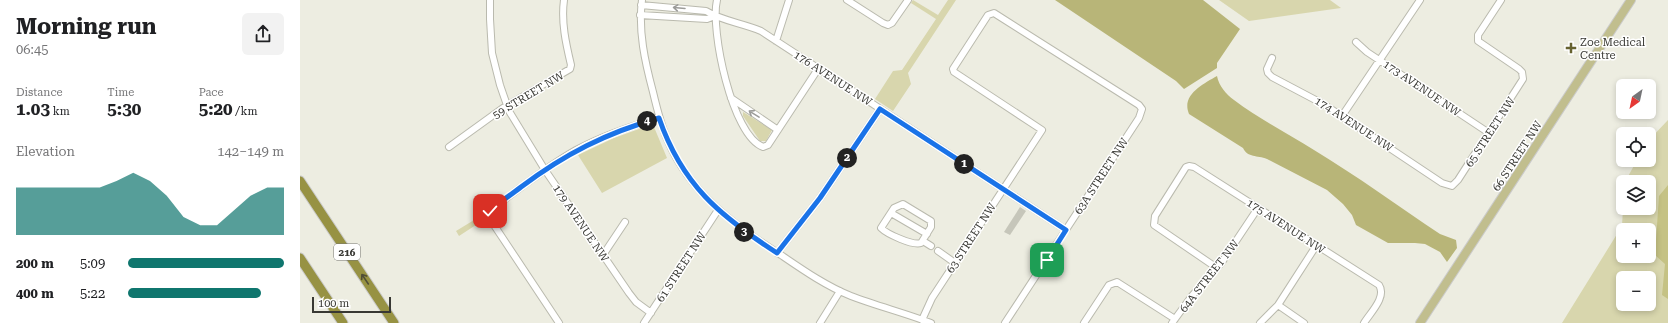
<!DOCTYPE html>
<meta charset="utf-8">
<style>
body{margin:0;font-family:"Roboto Serif",serif;background:#f2f2f2;color:#202124;height:100vh;display:flex;flex-direction:column;font-size:15px;white-space:nowrap}
*{box-sizing:border-box;margin:0}
p{font-size:13px;color:#757577}
.icon{flex:none;width:22px;height:22px;fill:none;stroke:currentColor;stroke-width:2;stroke-linecap:round;stroke-linejoin:round}
.map{position:relative;flex:1;overflow:hidden}
.drawer{display:flex;flex-direction:column;background:#fff;width:300px}
.drawer>*{flex:none}
.needle{width:26px;rotate:213deg}
.fabs{position:absolute;left:1316px;top:79px;display:grid;gap:8px}
.fabs a{display:grid;place-items:center;width:40px;height:40px;border-radius:6px;background:#fff;box-shadow:0 2px 6px #0003;font-size:20px}
.scale{position:absolute;left:12px;bottom:10px;width:79px;box-sizing:border-box;padding-left:4px;border:2px solid #383833;border-top:0;font-size:11px;line-height:14px;white-space:nowrap;color:#383833;-webkit-text-stroke:3px #fff;paint-order:stroke}
.pin{position:absolute;display:grid;place-items:center;width:34px;height:34px;color:#fff;margin:-17px;border-radius:8px;box-shadow:0 2px 6px #0006}
.km{position:absolute;width:20px;height:20px;margin:-10px;border-radius:50%;background:#222;color:#fff;font-size:11px;line-height:20px;text-align:center}
.round{display:grid;place-items:center;flex:none;width:42px;height:42px;border-radius:6px;background:#f2f2f2}
.headline{display:flex;align-items:center;justify-content:space-between;height:68px;padding:0 16px}
h1{font-size:22px;font-weight:700;line-height:30px}
.figures{display:grid;grid-template-columns:repeat(3,1fr);gap:6px;height:68px;padding:4px 16px}
.figures div{display:grid;align-content:center}
.figures b{font-size:17px;font-weight:700}
.figures small{font-size:11px;font-weight:400}
.figures p{font-size:11px}
.chart{height:112px;padding:8px 16px}
.chart p{display:flex;justify-content:space-between}
.chart svg{width:100%;height:72px;margin-top:4px;fill:#0f766e;opacity:.7}
ul{padding:0 16px;list-style:none;font-size:13px}
li{display:grid;grid-template-columns:64px 48px 1fr;align-items:center;height:30px}
li i{height:10px;border-radius:5px;background:#0f766e}
main{display:flex;flex:1;min-height:0}
.map>svg:first-child{display:block}
</style>
<main>
<section class="drawer">
<div class="headline"><div><h1>Morning run</h1><p>06:45</p></div><a class="round"><svg class="icon" aria-label="share" viewBox="0 0 24 24"><path d="M12 15V3M7 8l5-5 5 5M5 13v7h14v-7"/></svg></a></div>
<div class="figures">
<div><p>Distance</p><b>1.03<small> km</small></b></div>
<div><p>Time</p><b>5:30</b></div>
<div><p>Pace</p><b>5:20<small> /km</small></b></div>
</div>
<div class="chart"><p><span>Elevation</span>142–149 m</p>
<svg viewBox="0 0 160 44" preserveAspectRatio="none"><path d="M0 44V15L10 15L20 15L30 15L40 15L50 15L60 11L70 6L80 11L90 20L100 33L110 38L120 38L130 29L140 20L150 15L160 15V44z"/></svg>
</div>
<ul>
<li><b>200 m</b>5:09<i style="width:100%"></i></li>
<li><b>400 m</b>5:22<i style="width:85%"></i></li>
</ul>
</section>
<div class="map">
<svg width="1368" height="323" viewBox="0 0 1368 323">
<rect width="100%" height="100%" fill="#edede1"/>
<path fill="#d8d6ad" fill-rule="evenodd" d="M613,0L638,15L648,0H656L608,73L611,84L593,111L575,99L593,71L602,70L636,19L611,3Z
M919,0H1030L1041,8L949,21Z
M443,112L472,130L466,141H460L443,116Z
M1368,120V323H1262L1322,226L1323,208H1349V182H1325L1337,160H1349V140ZM1323,230H1349V256H1323ZM1323,278H1349V304H1323Z
M350,125L354,127L367,158L302,193L278,155L314,138Z
M179,217L182,221L159,236L156,231Z"/>
<path fill="#b8b578" d="M755,0H903L940,29L917,63V68L884,89L876,81Z
M917,76C919,86 926,94 934,100C959,119 987,133 1014,150C1057,176 1098,206 1140,234L1156,240L1157,248L1147,262L1140,252L1125,244L1115,243H1088L1056,225L1052,215L1043,204L1027,190L967,159C957,155 948,158 943,148L889,114C881,95 903,84 917,76Z"/>
<path fill="#c5c284" d="M1368,185V299L1362,295L1365,264L1355,255L1359,196Z"/>
<path fill="#c6c6ba" d="M720,207L726,211L710,235L704,232Z"/>
<g fill="none" stroke-linecap="round" stroke-linejoin="round">
<g stroke="#babaae" stroke-width="8">
<path id="minor" d="M190,0V19L192,53L200,85L209,111L245,170L329,293L336,302L351,313
M342,0C338,31 345,62 353,92C357,109 361,126 368,141C390,193 435,226 481,255C503,270 526,286 551,296C577,306 605,313 631,323
M417,0C410,29 432,136 463,147L468,145L518,69
M547,0L583,23L588,25L592,23L608,0
M341,5L406,11C422,21 443,23 461,31L766,230
M340,15L407,19L415,16
M476,41L489,0
M1056,42L1067,52L1189,133
M972,58L967,69L968,73L972,77L1025,105L1142,183L1152,186L1158,180L1223,79L1222,72L1219,69L1178,41V35L1201,0
M431,98L478,130
M1042,116L1120,0
M149,147L203,108L270,69L271,65C266,44 261,22 264,0
M603,204L631,221V227L621,243C613,246 587,234 581,228L594,208Z
M591,213L627,234
M623,241L631,246
M638,251L655,263
M477,253L520,198L580,109
M303,255L325,222
M917,268L854,225L855,216L886,167L889,166L894,167L1079,285C1087,297 1070,313 1064,323
M978,305L1004,323
M622,320L632,298L742,130L654,72L653,69L688,15L694,13L839,105L842,109L839,118L705,323
M259,323L190,219L188,214L192,209C220,188 246,167 276,150C302,136 331,126 359,118
M344,323L418,210
M520,323L540,291
M784,323L809,285L817,282L875,319
M872,323L891,297L922,262L958,208
M960,323L978,305L1016,246"/>
</g>
<g stroke="#cbcbca" stroke-width="10">
<path id="major" d="M1120,323L1331,0"/>
</g>
<g stroke="#cbcbca" stroke-width="11">
<path id="highway" d="M0,181L94,323
M0,258L43,323"/>
</g>
<use href="#minor" stroke="#fff" stroke-width="6"/>
<use href="#major" stroke="#c1be8e" stroke-width="8"/>
<use href="#highway" stroke="#979243" stroke-width="9"/>
</g>
<defs><path id="oneway-shaft" d="M-6 0H5M1.5-3L5.5 0L1.5 3" fill="none" stroke-width="1.6" stroke-linecap="round" stroke-linejoin="round"/></defs>
<g stroke="#9c9c99">
<use href="#oneway-shaft" transform="translate(379 8) rotate(-175)"/>
<use href="#oneway-shaft" transform="translate(454 114) rotate(-148)"/>
</g>
<use stroke="#504e37" href="#oneway-shaft" transform="translate(65 279) rotate(-124)"/>
<g fill="none" stroke-linecap="round" stroke-linejoin="round">
<g stroke="#fff" stroke-width="8">
<path id="route" d="M190,211C199,202 211,195 221,187C265,154 306,133 359,118C382,185 420,216 477,253L520,198L580,109L766,230L747,260"/>
</g>
<use href="#route" stroke="#1a73e8" stroke-width="5"/>
</g>
<path fill="#66622f" stroke="#fff" stroke-width="1.5" d="M1269 42h4v4h4v4h-4v4h-4v-4h-4v-4h4z"/>
<g text-anchor="middle" stroke-width="3" stroke-linejoin="round" paint-order="stroke">
<rect fill="#fff" stroke="#747470" stroke-width="1" x="34" y="244" width="26" height="16" rx="3"/>
<g font-size="10" font-weight="bold" fill="#383833">
<text x="47" y="256">216</text>
</g>
<g font-size="11" fill="#383833" stroke="#fff" text-anchor="start">
<text x="1280" y="46">Zoe Medical<tspan x="1280" dy="13">Centre</tspan></text>
</g>
<g font-size="11" fill="#383833" stroke="#fff">
<text transform="translate(533 78) rotate(33)" y="4">176 AVENUE NW</text>
<text transform="translate(1122 88) rotate(34)" y="4">173 AVENUE NW</text>
<text transform="translate(228 95) rotate(-31)" y="4">59 STREET NW</text>
<text transform="translate(1054 124) rotate(33)" y="4">174 AVENUE NW</text>
<text transform="translate(1190 132) rotate(-57)" y="4">65 STREET NW</text>
<text transform="translate(1217 156) rotate(-57)" y="4">66 STREET NW</text>
<text transform="translate(801 176) rotate(-57)" y="4">63A STREET NW</text>
<text transform="translate(281 223) rotate(56)" y="4">179 AVENUE NW</text>
<text transform="translate(986 226) rotate(33)" y="4">175 AVENUE NW</text>
<text transform="translate(671 238) rotate(-57)" y="4">63 STREET NW</text>
<text transform="translate(381 267) rotate(-57)" y="4">61 STREET NW</text>
<text transform="translate(909 276) rotate(-52)" y="4">64A STREET NW</text>
</g>
</g>
</svg>
<div class="fabs">
<a><svg class="needle" viewBox="-14 -14 28 28"><path d="M0-13l5 13h-10z" fill="#e53935"/><path d="M0 13l5-13h-10z" fill="#757577"/></svg></a>
<a><svg class="icon" aria-label="locate" viewBox="0 0 24 24"><circle cx="12" cy="12" r="6"/><path d="M12 2v4M12 18v4M2 12h4M18 12h4"/></svg></a>
<a><svg class="icon" aria-label="layers" viewBox="0 0 24 24"><path d="M12 4l9 5-9 5-9-5zM3 14l9 5 9-5"/></svg></a>
<a>+</a>
<a>−</a>
</div>
<div class="scale">100 m</div>
<div class="pin" style="left:747px;top:260px;background:#1e9e55"><svg class="icon" aria-label="arrive" viewBox="0 0 24 24"><path d="M6 21V4h12l-3 4 3 4H6"/></svg></div>
<div class="pin" style="left:190px;top:211px;background:#d93025"><svg class="icon" aria-label="check" viewBox="0 0 24 24"><path d="M5 12l5 5 9-10"/></svg></div>
<b class="km" style="left:664px;top:164px">1</b>
<b class="km" style="left:547px;top:158px">2</b>
<b class="km" style="left:444px;top:232px">3</b>
<b class="km" style="left:347px;top:121px">4</b>
</div>
</main>
